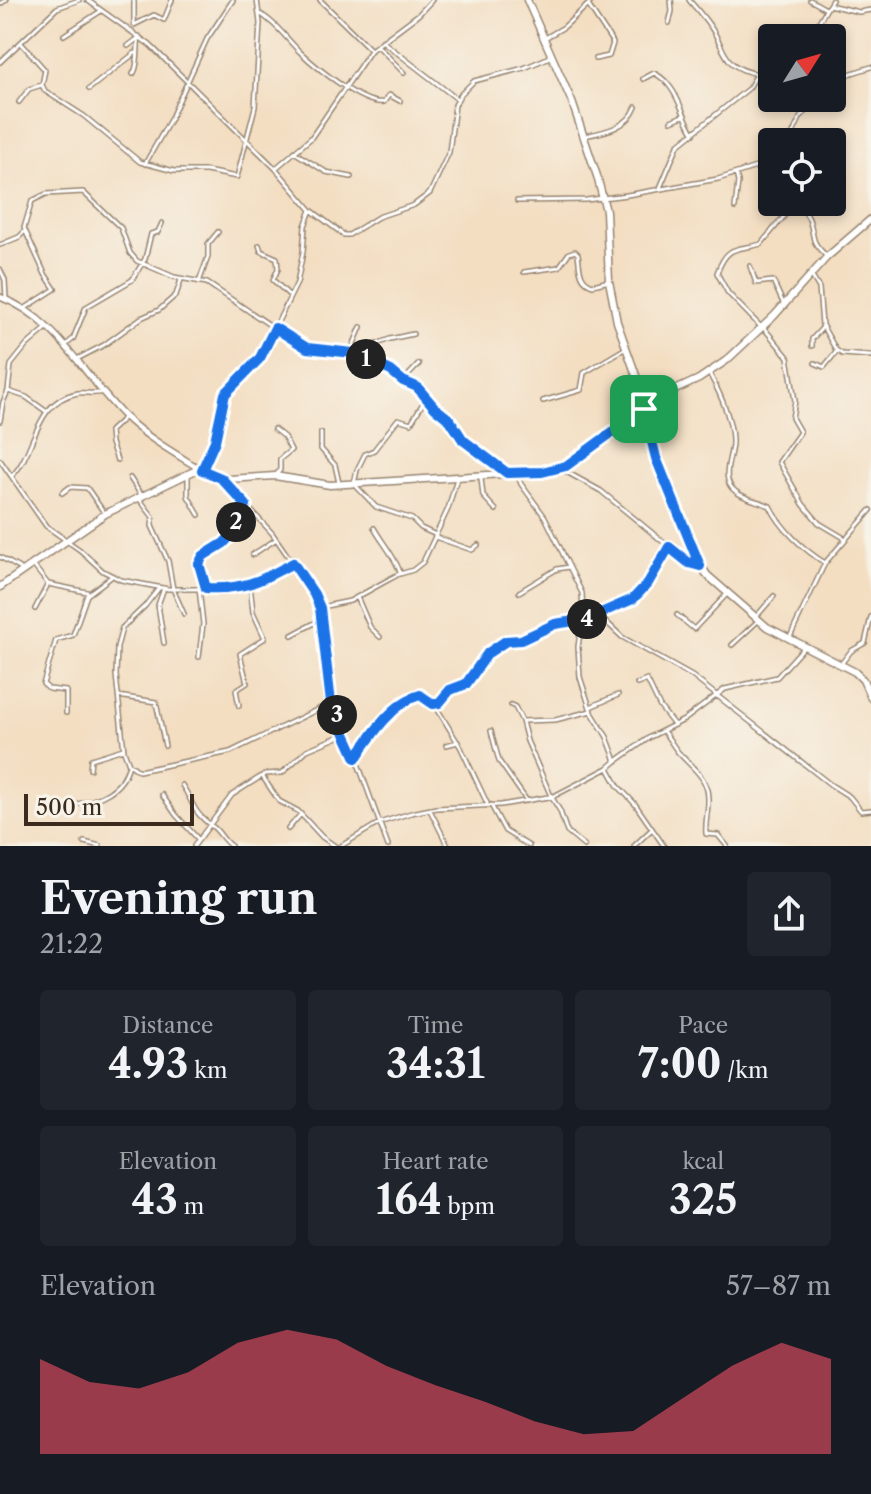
<!DOCTYPE html>
<meta charset="utf-8">
<style>
body{margin:0;font-family:"Libre Caslon Text",serif;background:#20242c;color:#f1f3f6;height:100vh;display:flex;flex-direction:column;font-size:30px;white-space:nowrap}
*{box-sizing:border-box;margin:0}
p{font-size:26px;color:#9ea1a6}
.icon{flex:none;width:44px;height:44px;fill:none;stroke:currentColor;stroke-width:2;stroke-linecap:round;stroke-linejoin:round}
.map{position:relative;height:846px;overflow:hidden}
.drawer{display:flex;flex-direction:column;background:#171b24;flex:1}
.drawer>*{flex:none}
.needle{width:52px;rotate:53deg}
.tools{position:absolute;left:758px;top:24px;display:grid;gap:16px}
.tools a{display:grid;place-items:center;width:88px;height:88px;border-radius:8px;background:#171b24;box-shadow:0 4px 12px #0003;font-size:40px}
.scale{position:absolute;left:24px;bottom:20px;width:170px;box-sizing:border-box;padding-left:8px;border:4px solid #3b2a1e;border-top:0;font-size:22px;line-height:28px;white-space:nowrap;color:#3b2a1e;-webkit-text-stroke:6px #f7f3e8;paint-order:stroke}
.pin{position:absolute;display:grid;place-items:center;width:68px;height:68px;color:#fff;margin:-34px;border-radius:16px;box-shadow:0 4px 12px #0006}
.km{position:absolute;width:40px;height:40px;margin:-20px;border-radius:50%;background:#222;color:#fff;font-size:22px;line-height:40px;text-align:center}
.round{display:grid;place-items:center;flex:none;width:84px;height:84px;border-radius:8px;background:#20242c}
.head{display:flex;align-items:center;justify-content:space-between;height:136px;padding:0 40px}
h1{font-size:44px;font-weight:700;line-height:60px}
.figures{display:grid;grid-template-columns:repeat(3,1fr);gap:12px;height:136px;padding:8px 40px}
.figures div{display:grid;align-content:center;border-radius:8px;background:#20242c;text-align:center}
.figures b{font-size:40px;font-weight:700}
.figures small{font-size:22px;font-weight:400}
.figures p{font-size:22px}
.chart{height:224px;padding:16px 40px}
.chart p{display:flex;justify-content:space-between}
.chart svg{width:100%;height:144px;margin-top:8px;fill:#d1495b;opacity:.7}
.map>svg:first-child{display:block}
</style>
<div class="map">
<svg width="871" height="846" viewBox="0 0 871 846">
<rect width="100%" height="100%" fill="#f7f3e8"/>
<filter id="ink" filterUnits="userSpaceOnUse"><feTurbulence type="fractalNoise" baseFrequency=".0125" numOctaves="2"/><feDisplacementMap in="SourceGraphic" scale="16" xChannelSelector="R" yChannelSelector="G"/><feConvolveMatrix kernelMatrix="1 2 1 2 8 2 1 2 1" color-interpolation-filters="sRGB"/></filter>
<filter id="wash" filterUnits="userSpaceOnUse"><feTurbulence type="fractalNoise" baseFrequency=".006" numOctaves="4" result="noise"/><feDisplacementMap in="SourceGraphic" scale="32" xChannelSelector="R" yChannelSelector="G"/><feGaussianBlur stdDeviation="1.8" result="paint"/><feColorMatrix in="noise" values="0 0 0 0 0 0 0 0 0 0 0 0 0 0 0 0 0 1.4 0 .05"/><feComposite in="paint" operator="in"/></filter>
<g filter="url(#wash)">
<rect width="100%" height="100%" fill="#f3dec2"/>
</g>
<g filter="url(#ink)">
<g fill="none" stroke-linecap="round" stroke-linejoin="round">
<g stroke="#978470" stroke-width="6">
<path id="minor" d="M87,0L150,45L276,169L311,210L344,235H349L378,217L414,205L430,193L449,152L455,105L460,95L474,81L524,68L550,57
M320,0L371,50
M689,0C696,8 704,17 710,26C727,50 721,68 759,74
M810,0L826,9
M0,4L6,0
M588,5L613,43L609,56L595,59
M829,5L859,12L871,10
M259,13C275,22 287,39 300,52C316,67 363,106 384,102L389,95L400,101
M134,23V0
M669,23L672,11L671,0
M134,25L154,15L164,20L172,0
M818,25L823,38
M64,35L101,11
M545,38L564,27L593,0
M798,38L814,30L832,0
M382,41L457,99
M21,43L45,70L42,85L45,91L84,116L140,162L174,171H206L237,177L255,107L260,23L257,0
M377,45L404,73
M128,46L137,39
M0,62L57,8L79,0
M832,64L838,79
M133,74C139,67 137,46 139,36
M643,79L654,73C678,85 681,114 694,134
M832,86L846,75L871,67
M89,89L135,53
M19,102L29,89L42,85
M671,121L685,115
M584,136C604,132 628,128 636,107
M789,142L801,116L817,98
M294,152L326,172L351,177
M145,164L170,120L207,39L233,0
M276,168L311,138L371,50L419,14L432,0
M660,188L678,145L749,88L765,60L772,54
M517,201L586,200L627,195L718,179L772,162
M795,206C812,213 810,225 814,240C816,247 823,252 827,257
M735,208L738,182L736,174
M0,245L19,237L25,231
M259,245L261,251L277,258L278,269L273,280L290,296
M750,266L756,283L773,281L784,305
M0,269L5,280L6,299
M524,272L559,267L569,253L575,251L578,254C580,266 578,281 593,285L609,281
M811,275L819,288L822,325L836,350L842,354L871,356
M199,282L208,257V244L218,232
M24,309L55,289L45,274L24,228L32,201L46,194L83,192L121,228L130,253L137,261L174,277L207,283L301,346L312,350L353,353L391,371L403,381L417,387L435,408L450,420L463,440L506,472
M763,327L788,357L795,401L792,418L800,432L779,462L803,504L819,523L846,539
M762,328L728,293L717,273C728,243 738,251 761,244L796,202
M66,345L73,339L86,307L132,280L145,259L151,234L158,232L162,223
M812,346V339L823,327
M350,353L361,327
M353,353L390,339L413,334
M77,359L104,345L141,318L159,310L176,295L181,280
M815,363L824,367L837,351
M709,373C720,393 733,421 732,444C731,459 720,479 735,491C744,499 759,501 770,506C781,529 804,550 825,563
M403,381L419,364
M8,391L26,397L47,412
M426,398L411,423L398,419L374,450L365,454L357,470L354,484L376,507L412,519L421,528L436,535
M543,401L581,390L584,373L626,348
M0,421L3,402L8,391L11,365L27,345L48,327
M274,429L284,437L291,450L280,459V470L276,475
M321,433V449L335,465L339,483
M0,460L46,526L80,550L103,571L121,580L168,589H228L250,585L293,563
M117,460L111,443L110,431L125,417
M202,469L215,441L225,394L260,358L297,283L303,252L305,226L311,210
M563,470L601,491L689,563L699,566
M188,473V496L199,515
M517,474L521,484L545,517L582,593L583,611L578,647L580,677L591,711L607,737L615,758V762L608,768L618,786L635,804L664,846
M12,476C37,451 33,401 78,393C86,392 94,395 103,392
M130,478L141,495
M221,478L272,533L317,598L322,614L332,705L356,758L388,846
M481,478L483,496L496,510
M62,493L70,487L87,488L105,514
M138,497L153,517L152,526L168,561L173,589L184,614
M374,528C383,544 394,555 400,572
M435,537L472,550L478,545
M252,555L275,540
M0,557L21,569
M33,565L48,584L35,609
M48,584L87,592
M159,588L145,606L122,628L117,647L116,675L124,751L129,764L139,771L230,752L331,703
M206,588L200,567L201,558L224,543L233,533L232,526L243,513L246,505
M519,592L557,569L569,567
M357,597L370,627L380,637
M322,614L326,606L350,601L397,575L413,570L423,562L448,509L457,478
M600,615L638,595L669,547
M677,615L694,629L728,593
M756,617L774,596
M292,635L322,619
M789,639L825,563L871,510
M164,643L158,605L164,588
M732,645L759,620
M199,657L203,624L199,588
M841,664L851,651L865,643L871,617
M637,684L647,680L660,707L674,725
M118,696L156,702L165,746
M435,705L461,748L487,803
M511,705L515,707L522,721L555,720L591,711
M239,706L236,690L247,683L240,654L265,638L253,612L250,585
M590,707L618,695
M66,713V691L49,689L43,684L56,640L73,635L87,595L111,577
M522,721L527,741L551,796L560,811L567,832L584,846
M491,731L499,761L527,801
M663,731C669,738 673,746 678,752C692,768 709,777 708,801C708,813 705,822 706,834L718,835L727,846
M446,745L458,742
M356,758C371,736 393,702 420,695L433,704L439,703L450,690L469,681L488,653L506,641L521,640L555,624L577,622L599,615L622,637L692,676L831,785L850,797L861,811L871,810
M615,762L650,737L684,720L725,689L777,677L804,647
M90,769L91,759L123,749
M262,776L279,801L298,811L322,837L335,846
M182,785C196,807 191,810 213,827C220,832 223,841 231,846
M162,795L176,815L198,839
M73,805C99,800 123,791 129,764
M491,805L505,831L529,846
M430,810L448,846
M288,829L301,814
M84,842L100,846
M194,846L232,795L265,774L282,773L307,750L345,734
M341,846L379,823L411,813L436,808L501,805L554,796L608,768
M634,846L652,829"/>
</g>
<g stroke="#978470" stroke-width="8">
<path id="tertiary" d="M0,297C57,318 83,375 124,416C146,437 174,453 200,469"/>
</g>
<g stroke="#978470" stroke-width="9">
<path id="secondary" d="M527,0L572,102L597,176L606,211L609,281L617,322L638,381L656,458L695,556L707,575L767,627L855,672L863,680L871,698
M643,405L699,379L727,360L774,316L827,257L871,219
M0,587L105,514L196,470L229,479L275,476L330,485L552,471L566,466L644,409"/>
</g>
<use href="#minor" stroke="#fff" stroke-width="3"/>
<use href="#tertiary" stroke="#fff" stroke-width="5"/>
<use href="#secondary" stroke="#fff" stroke-width="6"/>
</g>
</g>
<g fill="none" stroke-linecap="round" stroke-linejoin="round" filter="url(#ink)">
<g stroke="#fff" stroke-width="16">
<path id="route" d="M275,328L307,348L353,353L391,371L403,381L417,387L435,408L450,420L463,440L507,473L542,472L566,466L644,409L656,458L700,566L689,563L669,547L648,583L633,599L587,619L555,624L521,640L506,641L488,653L466,684L450,690L439,703L433,704L420,695C393,702 371,736 356,758L331,703L320,608L314,594L293,563C261,581 243,590 206,588L199,564L203,556L224,543L233,533L232,526L243,513L246,505L221,478L202,470L215,441L225,394L260,358Z"/>
</g>
<use href="#route" stroke="#1a73e8" stroke-width="10"/>
</g>
</svg>
<div class="tools">
<a><svg class="needle" viewBox="-14 -14 28 28"><path d="M0-13l5 13h-10z" fill="#e53935"/><path d="M0 13l5-13h-10z" fill="#9ea1a6"/></svg></a>
<a><svg class="icon" aria-label="locate" viewBox="0 0 24 24"><circle cx="12" cy="12" r="6"/><path d="M12 2v4M12 18v4M2 12h4M18 12h4"/></svg></a>
</div>
<div class="scale">500 m</div>
<div class="pin" style="left:644px;top:409px;background:#1e9e55"><svg class="icon" aria-label="arrive" viewBox="0 0 24 24"><path d="M6 21V4h12l-3 4 3 4H6"/></svg></div>
<b class="km" style="left:366px;top:359px">1</b>
<b class="km" style="left:236px;top:522px">2</b>
<b class="km" style="left:337px;top:715px">3</b>
<b class="km" style="left:587px;top:619px">4</b>
</div>
<section class="drawer">
<div class="head"><div><h1>Evening run</h1><p>21:22</p></div><a class="round"><svg class="icon" aria-label="share" viewBox="0 0 24 24"><path d="M12 15V3M7 8l5-5 5 5M5 13v7h14v-7"/></svg></a></div>
<div class="figures">
<div><p>Distance</p><b>4.93<small> km</small></b></div>
<div><p>Time</p><b>34:31</b></div>
<div><p>Pace</p><b>7:00<small> /km</small></b></div>
</div>
<div class="figures">
<div><p>Elevation</p><b>43<small> m</small></b></div>
<div><p>Heart rate</p><b>164<small> bpm</small></b></div>
<div><p>kcal</p><b>325</b></div>
</div>
<div class="chart"><p><span>Elevation</span>57–87 m</p>
<svg viewBox="0 0 160 44" preserveAspectRatio="none"><path d="M0 44V15L10 22L20 24L30 19L40 10L50 6L60 9L70 17L80 23L90 28L100 34L110 38L120 37L130 27L140 17L150 10L160 15V44z"/></svg>
</div>
</section>
